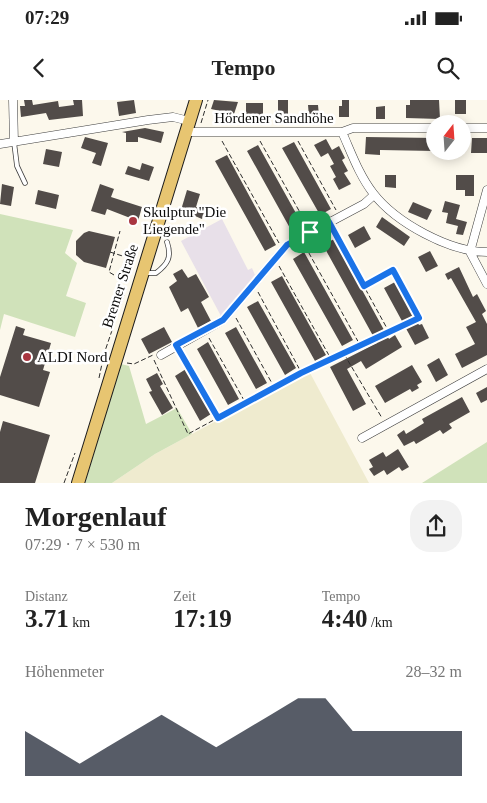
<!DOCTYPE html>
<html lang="de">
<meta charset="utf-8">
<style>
body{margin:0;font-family:"Times New Roman",serif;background:#f2f2f2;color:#222;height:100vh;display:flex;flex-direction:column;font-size:19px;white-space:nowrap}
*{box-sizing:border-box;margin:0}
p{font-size:16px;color:#767676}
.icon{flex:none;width:28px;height:28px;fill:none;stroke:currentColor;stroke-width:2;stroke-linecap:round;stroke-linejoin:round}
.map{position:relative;height:383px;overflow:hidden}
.side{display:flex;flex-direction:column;background:#fff;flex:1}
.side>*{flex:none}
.needle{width:32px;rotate:17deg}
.buttons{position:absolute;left:426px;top:15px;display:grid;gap:10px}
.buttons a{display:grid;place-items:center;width:45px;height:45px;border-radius:50%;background:#fff;box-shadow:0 2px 12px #0003;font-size:25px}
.pin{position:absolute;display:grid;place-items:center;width:42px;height:42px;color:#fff;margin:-21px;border-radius:10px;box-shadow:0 2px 8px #0006}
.round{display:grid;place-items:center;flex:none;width:52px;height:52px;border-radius:20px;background:#f2f2f2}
.head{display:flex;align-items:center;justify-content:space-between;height:85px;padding:0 25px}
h1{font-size:28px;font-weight:700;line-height:38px}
.figures{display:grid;grid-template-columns:repeat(3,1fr);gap:8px;height:85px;padding:5px 25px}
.figures div{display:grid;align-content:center}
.figures b{font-size:25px;font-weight:700}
.figures small{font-size:14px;font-weight:400}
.figures p{font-size:14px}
.chart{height:140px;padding:10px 25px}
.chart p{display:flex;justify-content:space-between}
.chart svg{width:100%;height:90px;margin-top:5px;fill:#111827;opacity:.7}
.status{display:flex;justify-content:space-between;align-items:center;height:35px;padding:0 25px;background:#fff;direction:ltr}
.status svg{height:14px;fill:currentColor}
header{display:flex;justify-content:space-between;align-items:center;height:65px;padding:0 25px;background:#fff;font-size:22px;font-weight:700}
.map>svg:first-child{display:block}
</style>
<div class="status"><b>07:29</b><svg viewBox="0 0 49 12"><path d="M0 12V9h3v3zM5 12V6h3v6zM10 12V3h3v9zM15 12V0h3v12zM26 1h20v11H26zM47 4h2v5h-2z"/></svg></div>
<header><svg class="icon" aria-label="back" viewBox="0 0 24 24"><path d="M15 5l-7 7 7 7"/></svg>Tempo<svg class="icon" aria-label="search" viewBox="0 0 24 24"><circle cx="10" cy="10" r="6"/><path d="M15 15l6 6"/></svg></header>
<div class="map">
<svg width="487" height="383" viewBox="0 0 487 383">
<rect width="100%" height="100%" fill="#fcf8ec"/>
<path fill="#e8e0e9" d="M222,119L248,170L252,168L255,175L221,216L181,141Z"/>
<path fill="#efebcf" d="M309,271L369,383H112L155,354Z"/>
<path fill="#d0e2ba" d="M0,114L73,130L65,153L77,163L66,196L86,203L75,237L4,214L0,230Z
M121,264L129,266L146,324L177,308L192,334L155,354L112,383H85Z
M487,342V383H422Z"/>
<path fill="#524c49" d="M24,0H32L33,5L58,1L59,7L74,5L73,0H82L83,16L49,20L46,13L21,17L20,6H25Z
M134,0L136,13L119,16L117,2Z
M214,0L238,2L234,14L211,9Z
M278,0H288V17H278Z
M342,0H349V17H339V6H342Z
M410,0H439L440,19L406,18V5H410Z
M455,0H466V14H455Z
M246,3H263V15L246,16Z
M308,5H318L319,16L309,17Z
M385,6V19H376V7Z
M145,28L164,32L161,43L138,37V42H126V33L122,32Z
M85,37L108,43L101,66L92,63L96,53L81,48Z
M366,37L435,38V51L380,50V55L365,54Z
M472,38H487V53H471Z
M326,39L332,50L339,46L345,58L342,60L348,71L344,73L351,84L339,90L333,79L336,77L330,66L334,64L328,53L321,57L314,45Z
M294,42L331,109L320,115L282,48Z
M258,45L302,124L291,130L247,51Z
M46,49L62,52L59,67L43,64Z
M227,55L276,145L265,151L215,61Z
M142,63L154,67L149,81L125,74L128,66L140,70Z
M385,75H396V88L385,87Z
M456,75H474V96H465V90H456Z
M2,84L14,87L11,106L0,104Z
M100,84L114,89L111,97L142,107L138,121L107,109L105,115L91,111Z
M38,90L59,95L56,109L35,104Z
M187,90L200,94L196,107L205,110L202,119L181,110Z
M445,101L460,105L456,119L467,122L463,135L456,134L458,126L446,123L448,113L442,112Z
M413,102L432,110L427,120L408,112Z
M382,117L410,137L404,146L376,127Z
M364,126L371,139L355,148L348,135Z
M89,131L115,137L106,168L84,162L76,155V141L84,133Z
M334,139L389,239L395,235L402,247L366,269L361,261L347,269L366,304L353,311L330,267L377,243L323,145Z
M430,151L438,166L426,172L418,157Z
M304,152L353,240L342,246L293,159Z
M459,167L473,197L477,194L486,211L482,214L487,224V255L462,268L455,254L475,244L466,227L476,222L451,178L448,180L445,174Z
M182,169L188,178L196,174L209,197L201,202L211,221L198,228L188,208L181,212L169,187L177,181L173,174Z
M282,176L326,255L315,261L271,182Z
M395,182L419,225L422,224L429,238L415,245L384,188Z
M258,201L296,268L285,275L247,207Z
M16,226L25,229L23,235L51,243L43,270L50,272L39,307L0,295V277Z
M164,227L172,242L149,254L141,239Z
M236,227L267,283L256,289L225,233Z
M208,242L239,299L228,305L197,249Z
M439,258L448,275L436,282L427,265Z
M412,265L422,282L417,285L419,288L412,292L410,289L385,303L375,286Z
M186,269L211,314L200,321L175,276Z
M157,273L163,284L160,286L173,308L162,315L149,292L152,291L146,279Z
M487,287V300L481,303L476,293Z
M462,297L470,312L449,324L452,328L443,334L440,330L416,344L414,341L404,346L397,335L404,330L406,334L424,323L422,319Z
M3,321L50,335L35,383H0V332Z
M398,349L409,367L402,371L399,367L387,375L384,370L374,376L369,369L373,367L369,360L383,352L386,357Z"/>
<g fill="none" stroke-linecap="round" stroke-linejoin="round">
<g stroke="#3e3e3e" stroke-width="5.5">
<path id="lane" d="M14,42L17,66L25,83
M146,173H156C168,164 172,157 167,142"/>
</g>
<g stroke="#3e3e3e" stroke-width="9">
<path id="street" d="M13,0L14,42
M462,28H487
M186,32H342C351,52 359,75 373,93C396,123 450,152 487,152
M342,32L353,28H435
M0,44L148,20L173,17L189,21
M487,90L470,152L487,184
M161,255L223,220L287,145L364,104L374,95
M362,338L487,269"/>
</g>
<g stroke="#1c1c1c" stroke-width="14">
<path id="primary" d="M78,383L196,0"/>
</g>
<path stroke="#2d2d2d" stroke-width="1" stroke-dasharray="5 2.5" stroke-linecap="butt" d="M201,23L208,0
M222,41L279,143
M260,41L307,125
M298,41L336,110
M333,130L389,232
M305,146L360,245
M110,152L135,160
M279,166L331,259
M114,175L109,172L120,131
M258,192L301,272
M236,218L274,287
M209,238L245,302
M181,253L218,317
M344,254L382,318
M154,260L188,334L301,273L419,218L393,170L364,186
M127,263L134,264L153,255
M99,278L104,254L126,189
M64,383L75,353"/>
<use href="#lane" stroke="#fff" stroke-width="4"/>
<use href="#street" stroke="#fff" stroke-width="8"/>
<use href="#primary" stroke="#e7c571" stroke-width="12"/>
</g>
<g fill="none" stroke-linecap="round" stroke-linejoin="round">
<g stroke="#fff" stroke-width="10">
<path id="route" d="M329,122L364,186L393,170L419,218L301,273L218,318L176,245L223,220L287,145Z"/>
</g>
<use href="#route" stroke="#1a73e8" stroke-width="6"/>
</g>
<g fill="#a93640" stroke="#fff" stroke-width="2">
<circle cx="133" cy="121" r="5"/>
<circle cx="27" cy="257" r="5"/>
</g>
<g text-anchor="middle" stroke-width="5" stroke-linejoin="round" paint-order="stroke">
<g font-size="15" fill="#0b0b0b" stroke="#fff">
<text x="274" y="23">Hördener Sandhöhe</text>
<text transform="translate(120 186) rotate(-72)" y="5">Bremer Straße</text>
</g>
<g font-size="15" fill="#0b0b0b" stroke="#fff" text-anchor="start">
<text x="143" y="117">Skulptur "Die<tspan x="143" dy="17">Liegende"</tspan></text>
<text x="37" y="262">ALDI Nord</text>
</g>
</g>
</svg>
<div class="buttons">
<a><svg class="needle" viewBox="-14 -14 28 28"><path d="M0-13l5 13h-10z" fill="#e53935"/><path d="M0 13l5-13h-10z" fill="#767676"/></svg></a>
</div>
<div class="pin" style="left:310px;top:132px;background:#1e9e55"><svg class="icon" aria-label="arrive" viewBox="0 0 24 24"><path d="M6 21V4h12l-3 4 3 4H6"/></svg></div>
</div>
<section class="side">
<div class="head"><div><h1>Morgenlauf</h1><p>07:29 · 7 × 530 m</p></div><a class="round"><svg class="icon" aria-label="share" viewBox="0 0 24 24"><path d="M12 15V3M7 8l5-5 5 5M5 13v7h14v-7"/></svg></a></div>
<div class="figures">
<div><p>Distanz</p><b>3.71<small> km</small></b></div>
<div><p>Zeit</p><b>17:19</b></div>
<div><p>Tempo</p><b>4:40<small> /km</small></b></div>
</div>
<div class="chart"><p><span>Höhenmeter</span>28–32 m</p>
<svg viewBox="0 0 160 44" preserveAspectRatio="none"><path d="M0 44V22L10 30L20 38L30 30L40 22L50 14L60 22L70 30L80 22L90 14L100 6L110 6L120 22L130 22L140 22L150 22L160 22V44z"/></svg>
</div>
</section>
